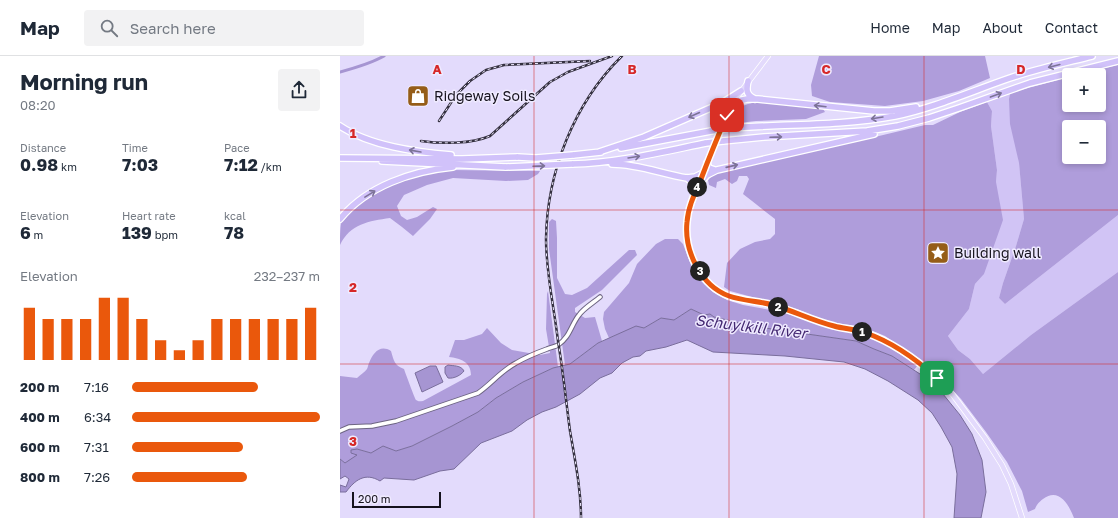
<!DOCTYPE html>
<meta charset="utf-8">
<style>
body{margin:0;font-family:"Golos Text",sans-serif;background:#f2f2f3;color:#1f2937;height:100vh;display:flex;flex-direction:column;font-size:15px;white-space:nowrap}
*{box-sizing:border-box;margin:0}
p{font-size:13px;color:#747a83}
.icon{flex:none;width:22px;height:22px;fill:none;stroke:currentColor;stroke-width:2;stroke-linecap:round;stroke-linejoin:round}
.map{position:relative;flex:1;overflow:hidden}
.drawer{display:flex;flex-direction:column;background:#fff;width:340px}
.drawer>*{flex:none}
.tools{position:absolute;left:722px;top:12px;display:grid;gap:8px}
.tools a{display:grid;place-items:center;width:44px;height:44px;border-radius:4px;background:#fff;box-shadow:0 2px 6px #0003;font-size:20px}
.scale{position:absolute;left:12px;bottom:10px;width:89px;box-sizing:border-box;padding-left:4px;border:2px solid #15121d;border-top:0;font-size:11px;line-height:14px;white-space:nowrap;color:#15121d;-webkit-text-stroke:3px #efeaff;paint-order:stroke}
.pin{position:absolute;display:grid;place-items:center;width:34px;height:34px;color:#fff;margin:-17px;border-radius:8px;box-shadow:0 2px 6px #0006}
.km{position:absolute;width:20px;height:20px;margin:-10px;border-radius:50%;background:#222;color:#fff;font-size:11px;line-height:20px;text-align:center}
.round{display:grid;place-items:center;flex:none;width:42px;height:42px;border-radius:4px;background:#f2f2f3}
.head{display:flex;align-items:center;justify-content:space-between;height:68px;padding:0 20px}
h1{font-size:22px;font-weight:700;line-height:30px}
.metrics{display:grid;grid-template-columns:repeat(3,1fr);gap:6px;height:68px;padding:4px 20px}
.metrics div{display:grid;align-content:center}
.metrics b{font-size:17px;font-weight:700}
.metrics small{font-size:11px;font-weight:400}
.metrics p{font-size:11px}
.chart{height:112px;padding:8px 20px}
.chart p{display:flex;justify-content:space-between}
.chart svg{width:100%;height:72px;margin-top:4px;stroke:#ea580c;stroke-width:6}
ul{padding:0 20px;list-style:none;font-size:13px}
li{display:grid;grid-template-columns:64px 48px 1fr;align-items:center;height:30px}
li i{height:10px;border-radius:5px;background:#ea580c}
header{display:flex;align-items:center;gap:24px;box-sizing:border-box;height:56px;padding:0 20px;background:#fff;border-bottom:1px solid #e0e1e3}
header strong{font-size:19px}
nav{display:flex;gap:22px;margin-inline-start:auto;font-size:14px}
.search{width:280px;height:36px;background:#f2f2f3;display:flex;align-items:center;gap:10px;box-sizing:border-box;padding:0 14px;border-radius:4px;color:#747a83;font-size:15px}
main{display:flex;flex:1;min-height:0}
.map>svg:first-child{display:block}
</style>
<header>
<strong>Map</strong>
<div class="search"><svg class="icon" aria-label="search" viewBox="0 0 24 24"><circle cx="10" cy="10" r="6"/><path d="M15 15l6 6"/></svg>Search here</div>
<nav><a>Home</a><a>Map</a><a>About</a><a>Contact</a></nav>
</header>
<main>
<section class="drawer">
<div class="head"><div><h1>Morning run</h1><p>08:20</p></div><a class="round"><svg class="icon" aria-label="share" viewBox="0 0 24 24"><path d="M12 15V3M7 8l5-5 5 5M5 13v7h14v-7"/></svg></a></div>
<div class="metrics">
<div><p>Distance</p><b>0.98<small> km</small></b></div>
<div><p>Time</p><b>7:03</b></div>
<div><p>Pace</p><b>7:12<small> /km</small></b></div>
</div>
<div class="metrics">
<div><p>Elevation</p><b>6<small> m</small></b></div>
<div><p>Heart rate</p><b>139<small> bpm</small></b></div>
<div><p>kcal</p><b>78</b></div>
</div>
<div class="chart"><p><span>Elevation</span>232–237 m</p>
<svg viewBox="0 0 160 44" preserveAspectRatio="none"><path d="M5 44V12M15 44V19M25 44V19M35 44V19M45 44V6M55 44V6M65 44V19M75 44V32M85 44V38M95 44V32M105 44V19M115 44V19M125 44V19M135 44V19M145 44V19M155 44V12"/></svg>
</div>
<ul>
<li><b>200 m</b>7:16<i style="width:67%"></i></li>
<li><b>400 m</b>6:34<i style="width:100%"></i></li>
<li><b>600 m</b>7:31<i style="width:59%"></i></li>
<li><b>800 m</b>7:26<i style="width:61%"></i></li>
</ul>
</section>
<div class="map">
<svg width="778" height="462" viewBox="0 0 778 462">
<rect width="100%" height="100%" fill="#e3dbfc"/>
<path fill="#d1c4f5" d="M670,37L669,43L679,107L684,163L676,190L663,227L659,242L665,248L778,159V216L691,279L643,318L630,303L618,294L608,280L629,253L635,228L643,219L656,126L657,114L651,70L652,55L647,46Z"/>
<path fill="#af9ddb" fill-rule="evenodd" d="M479,0H645L650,22L619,35L583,45L545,50L490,46L472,40L471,29Z
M778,9V159L665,248L659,242L663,227L676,190L684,163L679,107L670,68L669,43L670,37L729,21V49H759V19H735ZM729,71H759V101H729Z
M416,46L435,47L483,53L485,56L466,63L416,65L390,68L388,65C398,52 399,50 416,46Z
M647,46L652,55L651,70L657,114L656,126L663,164L644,218L635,228L629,253L608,280L618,294L630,303L643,318L691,279L778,216V462H734C729,449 719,431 703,443C699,446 697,448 695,453L688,456L682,435L667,406L646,376L621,343L603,324L584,307L545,280L523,271L502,268L483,264L457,253L390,235L384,231L387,207L400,193L415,186L430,183L435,178V163C424,155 414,146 403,138L409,123L407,120H399L397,125L392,128L385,123L377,126L376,132L369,129L368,124L373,119L381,116L518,85L585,69H593L620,56Z
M112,114L200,115L198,118L188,124L166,125L113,122L87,129L64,139L57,150L61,160L67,164L77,161L93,151L97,153L90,163L73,180L62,171L50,162C29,165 10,168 0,189C0,183 0,173 1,168C2,164 6,161 8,158C34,131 76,118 112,114Z
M212,163L216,165L217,182V222L225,238L232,239L247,232L289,194H295L297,199L262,234L235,252V256L245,262L255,261L262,285L258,287L230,308L225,309L209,193V166Z
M325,183H338L343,188L351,209L360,224L373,236L387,244L403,249L442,256L485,270L503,274L519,277L539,284L578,309L574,314L552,300L534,293L516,285L418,271L374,261L370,258L364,259L351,253L334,264L321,262L304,272L279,278L269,282L265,273L263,263L264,256L289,227L297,208L316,188Z
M208,235L218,311L213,312L183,326L156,342L138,356L112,370L72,390L56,395L43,391L31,397L17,393L18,399L5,407L0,403V320L17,322C20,319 25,316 27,313C28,311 28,309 29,307C33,297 40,288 51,295C54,305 54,309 64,313C65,316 75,343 76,344C79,346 80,345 83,345L131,319C131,306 120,302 109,301L115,284H124L142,278L147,272L161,287L172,294L200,299L210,297L206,273L207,238Z"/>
<path fill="#a695d2" stroke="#7a6e9c" d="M351,253L364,259L370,258L374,261L418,271L516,285L534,293L552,300L594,327L620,359L632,378L642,404L646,436L641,462H614L617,418L612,391L601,371L592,357L578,344L548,325L525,313L504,306L445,300L373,296L347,284L326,291L306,295L300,300L293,301L282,307L272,317L260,322L240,338L216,351L202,356L187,364L172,375L141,387L114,413L100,415L74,424L44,422L40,425C25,416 15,424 6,436H0V429L6,431L9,423L5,420L0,423V403L5,407L17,399L11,397V394L17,393L31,397L43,390L56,395L72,390L112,370L138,356L156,342L183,326L213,312L230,308L258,287L296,270L304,272L321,262L334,264Z
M108,309C113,310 121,309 124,315C121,319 114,323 108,322L105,317V311Z
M90,310H96L103,326L82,336L75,317Z"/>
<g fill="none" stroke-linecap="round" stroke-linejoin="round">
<path stroke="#a695d2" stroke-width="3" d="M0,16C15,12 30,8 44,0"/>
<g stroke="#6d6582" stroke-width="5.5">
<path id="minor" d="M0,375L9,371L32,370L56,365L138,337C151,328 161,315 176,307C186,301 196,297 207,293C211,291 215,291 218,289C230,281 231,269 239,259C244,252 253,247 260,241"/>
</g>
<g stroke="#fff" stroke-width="6">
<path id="major" d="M362,120L383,67L393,46L428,0
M358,131L349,155L347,166L346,177L348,186L352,203L356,210L369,227L380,236L390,240L432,249L486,268L518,275L534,280L549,287L579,307L597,322L613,339L645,382L662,409L671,428L682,462"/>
</g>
<g stroke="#fff" stroke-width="8">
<path id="highway" d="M408,25C406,34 406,39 415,43
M393,46L407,43H418L534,55H550L576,51
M377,49C383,49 386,53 387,59
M0,70C30,90 76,96 111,99
M389,72C444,68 500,70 555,60C594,52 632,35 670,22C696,13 724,7 752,0
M383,85L424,81L527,75L558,70L589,62L619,52L690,27L778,5
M281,92L371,75
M259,96L304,81L382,47L401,35
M233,99L261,96
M0,102L122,103L178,101
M42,105L166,111
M367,107L369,112L375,114
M232,108C277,107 322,96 366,87
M272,108C298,108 322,118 347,122L355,121L363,117
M347,122L354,128L356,134
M359,128L367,119L377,114L534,78
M0,163C27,130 72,115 113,111"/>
</g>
<use href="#minor" stroke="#fff" stroke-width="3.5"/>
<use href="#major" stroke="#e3dafc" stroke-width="4.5"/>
<use href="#highway" stroke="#d1c2fa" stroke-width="5.5"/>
<g stroke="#34303f" stroke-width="2.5">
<path id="rail" d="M99,65L116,39L130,25L146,14L164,9L250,5
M81,85C102,88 131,88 150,80L210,26L228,16L272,0
M241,462C241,433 235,404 230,375C226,345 223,315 218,285C214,251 206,217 206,183C207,116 234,47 282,0"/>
</g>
<use href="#rail" stroke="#efeaff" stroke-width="1" stroke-dasharray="3" stroke-linecap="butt"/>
<g stroke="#fff" stroke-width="8" stroke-linecap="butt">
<path id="highway-bridge" d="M371,75L389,72
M366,87L383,85
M178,101L196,102L233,99
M166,111L232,108"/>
</g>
<use href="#highway-bridge" stroke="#d1c2fa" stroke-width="5.5"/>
</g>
<defs><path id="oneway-shaft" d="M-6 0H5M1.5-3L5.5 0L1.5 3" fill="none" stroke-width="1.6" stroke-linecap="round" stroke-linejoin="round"/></defs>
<g stroke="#7c7397">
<use href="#oneway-shaft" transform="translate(714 10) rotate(166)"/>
<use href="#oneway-shaft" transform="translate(656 39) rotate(-20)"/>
<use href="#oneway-shaft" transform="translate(480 50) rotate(-173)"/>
<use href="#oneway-shaft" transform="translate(354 59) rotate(156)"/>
<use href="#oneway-shaft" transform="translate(537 62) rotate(171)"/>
<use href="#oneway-shaft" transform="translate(436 81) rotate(-2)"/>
<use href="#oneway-shaft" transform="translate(75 95) rotate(-170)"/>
<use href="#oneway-shaft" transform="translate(294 101) rotate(-9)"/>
<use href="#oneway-shaft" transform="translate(199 110) rotate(-2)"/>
<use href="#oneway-shaft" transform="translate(392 110) rotate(-13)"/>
<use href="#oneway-shaft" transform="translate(30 138) rotate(-31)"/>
</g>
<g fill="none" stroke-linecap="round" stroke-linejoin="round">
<g stroke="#fff" stroke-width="8">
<path id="route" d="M387,59C378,80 369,102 361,123C355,137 348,151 347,166C344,195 361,230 389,240C403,245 419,245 433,249C454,255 473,265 494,270C504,273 516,273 526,277C552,286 577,304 597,322"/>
</g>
<use href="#route" stroke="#ea580c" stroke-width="5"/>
</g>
<path fill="none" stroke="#d62828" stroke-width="1" stroke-opacity="0.55" d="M194,0V462M389,0V462M584,0V462M0,154H778M0,308H778"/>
<defs>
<g id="shop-square" transform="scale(1.15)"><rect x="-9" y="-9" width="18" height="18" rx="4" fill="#955d18" stroke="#efeaff"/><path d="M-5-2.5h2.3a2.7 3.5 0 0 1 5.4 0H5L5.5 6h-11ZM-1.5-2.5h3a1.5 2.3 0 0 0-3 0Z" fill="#fff"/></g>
<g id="sight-square" transform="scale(1.15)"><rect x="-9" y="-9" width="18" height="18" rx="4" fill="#955d18" stroke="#efeaff"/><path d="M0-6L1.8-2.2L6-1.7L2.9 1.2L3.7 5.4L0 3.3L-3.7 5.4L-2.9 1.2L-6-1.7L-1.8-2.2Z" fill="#fff"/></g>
</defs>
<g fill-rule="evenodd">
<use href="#shop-square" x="78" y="40"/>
<use href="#sight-square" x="598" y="197"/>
</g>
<g text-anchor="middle" stroke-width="3" stroke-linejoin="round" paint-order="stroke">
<g font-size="14" fill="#15121d" stroke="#efeaff" text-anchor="start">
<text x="94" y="45">Ridgeway Soils</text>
<text x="614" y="202">Building wall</text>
</g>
<g font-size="15" font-style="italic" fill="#442972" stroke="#efeaff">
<text transform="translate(411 271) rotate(7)" y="5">Schuylkill River</text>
</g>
</g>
<g font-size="13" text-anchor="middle" font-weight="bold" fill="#d62828" stroke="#efeaff" stroke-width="3" stroke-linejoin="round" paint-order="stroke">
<text x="97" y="18">A</text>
<text x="292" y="18">B</text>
<text x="486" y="18">C</text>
<text x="681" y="18">D</text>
<text x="13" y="82">1</text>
<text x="13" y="236">2</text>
<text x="13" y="390">3</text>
</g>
</svg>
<div class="tools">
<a>+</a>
<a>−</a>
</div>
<div class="scale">200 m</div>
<div class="pin" style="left:597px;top:322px;background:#1e9e55"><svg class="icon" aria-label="arrive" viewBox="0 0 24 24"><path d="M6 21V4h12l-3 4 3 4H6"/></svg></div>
<div class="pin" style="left:387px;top:59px;background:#d93025"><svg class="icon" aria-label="check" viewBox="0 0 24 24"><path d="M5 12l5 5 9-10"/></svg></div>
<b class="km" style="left:522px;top:276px">1</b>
<b class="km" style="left:438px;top:251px">2</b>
<b class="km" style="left:360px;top:215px">3</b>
<b class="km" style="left:357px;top:131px">4</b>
</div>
</main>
